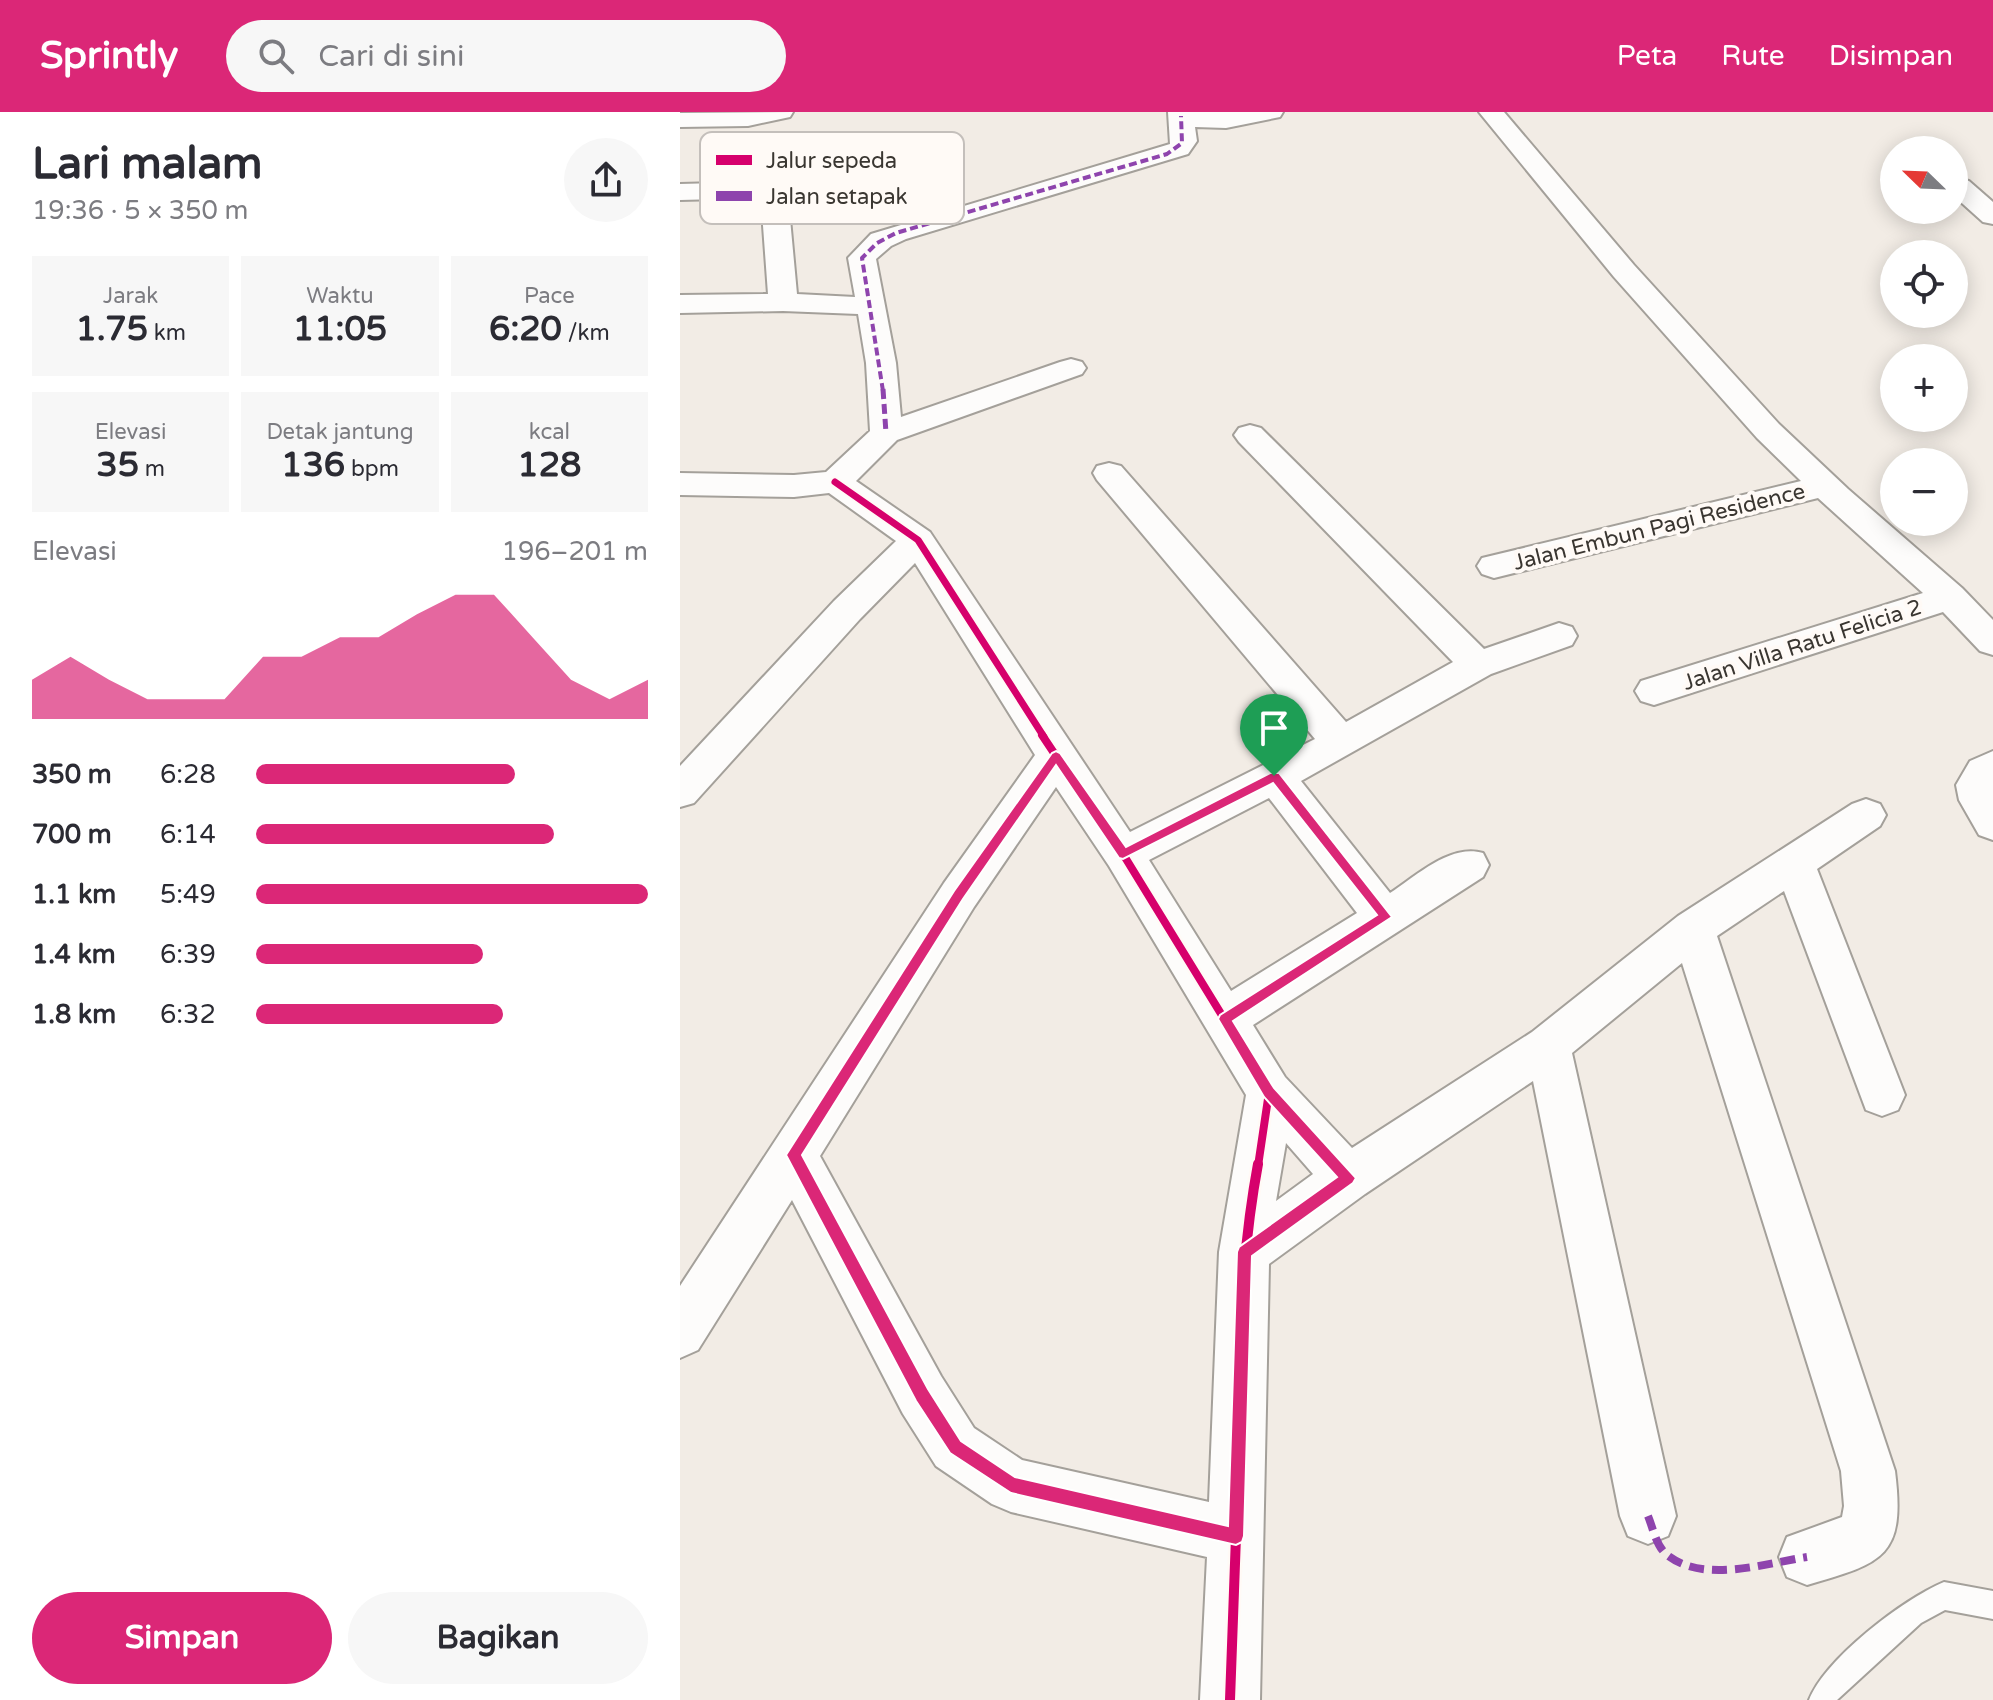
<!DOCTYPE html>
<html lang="id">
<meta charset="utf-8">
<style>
body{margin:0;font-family:"Varela Round",sans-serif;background:#f7f7f7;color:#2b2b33;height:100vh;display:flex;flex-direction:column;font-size:30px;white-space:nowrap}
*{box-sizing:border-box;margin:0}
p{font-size:26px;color:#7c7c81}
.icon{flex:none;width:44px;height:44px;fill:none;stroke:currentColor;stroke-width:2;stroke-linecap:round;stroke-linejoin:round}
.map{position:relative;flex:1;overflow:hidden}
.panel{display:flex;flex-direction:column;background:#fff;width:680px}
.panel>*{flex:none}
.needle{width:52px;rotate:293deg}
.fabs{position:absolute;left:1200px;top:24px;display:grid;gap:16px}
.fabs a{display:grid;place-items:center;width:88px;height:88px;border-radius:50%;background:#fff;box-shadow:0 4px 20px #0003;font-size:40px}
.pin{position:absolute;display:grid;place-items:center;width:68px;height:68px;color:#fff;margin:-82px -34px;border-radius:50% 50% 50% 0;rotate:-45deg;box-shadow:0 0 8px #0007}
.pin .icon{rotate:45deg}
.round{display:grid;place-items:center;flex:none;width:84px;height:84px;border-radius:42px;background:#f7f7f7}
.head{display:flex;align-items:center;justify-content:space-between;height:136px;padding:0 32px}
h1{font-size:44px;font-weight:800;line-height:60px}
.stats{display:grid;grid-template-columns:repeat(3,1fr);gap:12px;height:136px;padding:8px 32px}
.stats div{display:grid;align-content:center;border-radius:0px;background:#f7f7f7;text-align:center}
.stats b{font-size:34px;font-weight:800}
.stats small{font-size:22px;font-weight:400}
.stats p{font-size:22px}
.chart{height:224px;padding:16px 32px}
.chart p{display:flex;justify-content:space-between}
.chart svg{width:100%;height:144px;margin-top:8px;fill:#db2777;opacity:.7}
.primary-button{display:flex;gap:16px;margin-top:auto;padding:16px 32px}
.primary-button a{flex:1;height:92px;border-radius:48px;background:#db2777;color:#fff;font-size:32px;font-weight:800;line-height:92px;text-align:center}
.primary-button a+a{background:#f7f7f7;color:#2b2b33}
ul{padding:0 32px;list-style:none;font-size:26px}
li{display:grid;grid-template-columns:128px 96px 1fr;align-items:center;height:60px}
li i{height:20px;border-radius:10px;background:#db2777}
header{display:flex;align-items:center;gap:48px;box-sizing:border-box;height:112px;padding:0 40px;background:#db2777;color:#fff}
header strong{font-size:38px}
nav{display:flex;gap:44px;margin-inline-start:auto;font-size:28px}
.search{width:560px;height:72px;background:#f7f7f7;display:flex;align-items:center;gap:20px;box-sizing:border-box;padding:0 28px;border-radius:44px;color:#7c7c81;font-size:30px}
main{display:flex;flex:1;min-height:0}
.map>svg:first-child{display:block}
</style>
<header>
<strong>Sprintly</strong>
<div class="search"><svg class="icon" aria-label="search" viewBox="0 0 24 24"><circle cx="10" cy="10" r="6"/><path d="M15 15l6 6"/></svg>Cari di sini</div>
<nav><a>Peta</a><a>Rute</a><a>Disimpan</a></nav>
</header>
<main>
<section class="panel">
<div class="head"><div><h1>Lari malam</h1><p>19:36 · 5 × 350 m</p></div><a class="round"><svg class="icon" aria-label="share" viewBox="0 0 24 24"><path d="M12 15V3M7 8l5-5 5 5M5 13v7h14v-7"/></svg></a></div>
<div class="stats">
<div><p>Jarak</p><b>1.75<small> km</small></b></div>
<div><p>Waktu</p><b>11:05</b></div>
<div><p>Pace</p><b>6:20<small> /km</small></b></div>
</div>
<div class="stats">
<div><p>Elevasi</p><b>35<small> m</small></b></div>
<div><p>Detak jantung</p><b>136<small> bpm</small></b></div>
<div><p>kcal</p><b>128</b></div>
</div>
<div class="chart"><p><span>Elevasi</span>196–201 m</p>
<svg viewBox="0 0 160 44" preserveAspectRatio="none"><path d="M0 44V32L10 25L20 32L30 38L40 38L50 38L60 25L70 25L80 19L90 19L100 12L110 6L120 6L130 19L140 32L150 38L160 32V44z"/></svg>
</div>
<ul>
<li><b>350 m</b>6:28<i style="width:66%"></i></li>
<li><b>700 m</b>6:14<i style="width:76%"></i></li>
<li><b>1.1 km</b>5:49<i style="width:100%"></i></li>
<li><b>1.4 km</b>6:39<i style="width:58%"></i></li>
<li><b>1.8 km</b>6:32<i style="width:63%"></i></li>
</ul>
<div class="primary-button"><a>Simpan</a><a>Bagikan</a></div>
</section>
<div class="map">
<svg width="1313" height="1588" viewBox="0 0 1313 1588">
<rect width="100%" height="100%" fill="#f2ece5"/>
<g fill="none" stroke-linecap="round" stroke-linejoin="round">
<g stroke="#a4a09a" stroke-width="4">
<path id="lane" d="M1264,1470L1313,1479V1507L1265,1498L1241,1511L1157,1588H1129C1146,1546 1222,1488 1264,1470Z"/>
</g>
<g stroke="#a4a09a" stroke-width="4">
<path id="street" d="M113,0L110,5L68,14L0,15V1Z
M488,0H603L600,5L546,16L515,15L517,29L508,42L226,127L211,134L196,147L216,251L221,305L380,250L391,247L402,250L406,256L402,262L217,328L176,369L250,420L450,720L635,627L417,368L413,361L417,354L429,351L441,354L666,610L773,550L559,330L554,323L559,316L570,313L581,316L804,537L879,511L892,515L897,524L892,533L811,562L621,669L710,781C736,764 771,731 803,741L809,753L803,765L573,913L605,965L672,1036L852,920L998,804L1172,692L1186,687L1200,692L1206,703L1200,714L1137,757L1225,983L1218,998L1202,1004L1186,998L1104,779L1037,824L1215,1359C1226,1445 1203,1451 1127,1473L1107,1465L1099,1445L1107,1425L1162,1405L1164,1394L1161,1359L1002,851L892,941L996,1404L988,1424L968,1432L948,1424L940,1404L853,969L685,1082L589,1152L580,1588H520L527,1445L331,1400L312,1392L256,1354L223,1302L112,1088L18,1238L0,1246V1174L264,771L355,643L235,451L180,507L14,691L0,695V654L154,489L216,429L149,381L114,385L0,383V361L114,363L146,360L190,319L186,251L178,202L103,199L0,201V183L88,182L81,86L0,88V72L158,68L167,70L171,76L167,82L108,85L117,182L175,185L168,146L191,122L490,32ZM376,675L429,754L566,983L539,1140L529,1390L342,1348L294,1316L261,1264L140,1044L294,795ZM589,686L677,801L551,879L469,748ZM606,1031L633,1062L596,1089Z
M799,0H824L954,153L1099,312L1168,377L1282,476L1313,508V543L1300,539L1263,500L974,593L961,589L955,579L961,569L1243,481L1138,386L814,466L802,462L797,454L802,446L1121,369L1077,326L934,165Z
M1280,67L1289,69L1313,90V112L1303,110L1274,84V69Z
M1313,639V728L1299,723L1279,688L1276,673L1290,649Z"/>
</g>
<use href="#lane" fill="#fdfcfb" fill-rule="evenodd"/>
<use href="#street" fill="#fdfcfb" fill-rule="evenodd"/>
<path stroke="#8e44ad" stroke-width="4" stroke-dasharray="8 4" stroke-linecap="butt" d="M203,279L182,146L197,131L216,121L487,42L502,31L501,4"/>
<path stroke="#8e44ad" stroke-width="5" stroke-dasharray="10 5" stroke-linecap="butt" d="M203,277L206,321"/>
<path stroke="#8e44ad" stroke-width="8" stroke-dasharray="15 8" stroke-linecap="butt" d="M968,1404C973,1416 976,1434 987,1443C1024,1472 1086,1451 1127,1445"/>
<g stroke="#fffaf6" stroke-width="11">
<path id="cycleway-far2" d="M155,370L238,428L364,625"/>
</g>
<g stroke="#fffaf6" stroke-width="13">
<path id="cycleway-far1" d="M376,644L443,742L589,980L578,1054
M120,1054L114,1043L279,783L376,644L362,623"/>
</g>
<g stroke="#fffaf6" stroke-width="15">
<path id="cycleway" d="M119,1052L242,1283L275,1335L331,1373L556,1424L550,1588
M556,1424C559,1300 555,1175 578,1052"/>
</g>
<use href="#cycleway-far2" stroke="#d6006c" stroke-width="7"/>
<use href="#cycleway-far1" stroke="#d6006c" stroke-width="8"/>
<use href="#cycleway" stroke="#d6006c" stroke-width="10"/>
</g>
<path fill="#db2777" stroke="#fff" stroke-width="2" fill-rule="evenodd" d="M376,639L380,641L446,735L590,661H599L712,805L553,909L594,976L676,1066L673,1071L572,1144L564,1424L562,1430L556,1433L331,1381L270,1341L236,1289L106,1043L274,779L372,641ZM376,653L439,746L443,747L593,671L697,803L540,903L538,907L584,985L657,1065L559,1135L557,1140L548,1414L335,1365L281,1329L248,1277L122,1043L283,787Z"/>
<g text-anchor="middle" stroke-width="8" stroke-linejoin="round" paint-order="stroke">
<g font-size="22" fill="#3a3631" stroke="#fffaf6">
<text transform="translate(979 414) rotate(-14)" y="8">Jalan Embun Pagi Residence</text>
<text transform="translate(1122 532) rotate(-18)" y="8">Jalan Villa Ratu Felicia 2</text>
</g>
</g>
<rect x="20" y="20" width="264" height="92" rx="12" fill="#fffaf6" stroke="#c4bfbb" stroke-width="2"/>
<rect x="36" y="43" width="36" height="10" fill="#d6006c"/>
<rect x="36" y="79" width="36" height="10" fill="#8e44ad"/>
<g font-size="22" fill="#3a3631">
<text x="86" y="56">Jalur sepeda</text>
<text x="86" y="92">Jalan setapak</text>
</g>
</svg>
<div class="fabs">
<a><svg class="needle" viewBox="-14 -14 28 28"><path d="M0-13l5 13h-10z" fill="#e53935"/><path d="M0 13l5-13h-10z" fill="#7c7c81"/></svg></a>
<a><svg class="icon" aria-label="locate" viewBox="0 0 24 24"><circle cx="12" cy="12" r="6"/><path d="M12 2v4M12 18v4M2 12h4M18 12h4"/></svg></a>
<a>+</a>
<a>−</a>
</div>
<div class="pin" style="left:594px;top:664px;background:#1e9e55"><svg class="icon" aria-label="arrive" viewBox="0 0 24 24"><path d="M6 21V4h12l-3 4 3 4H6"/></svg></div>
</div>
</main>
